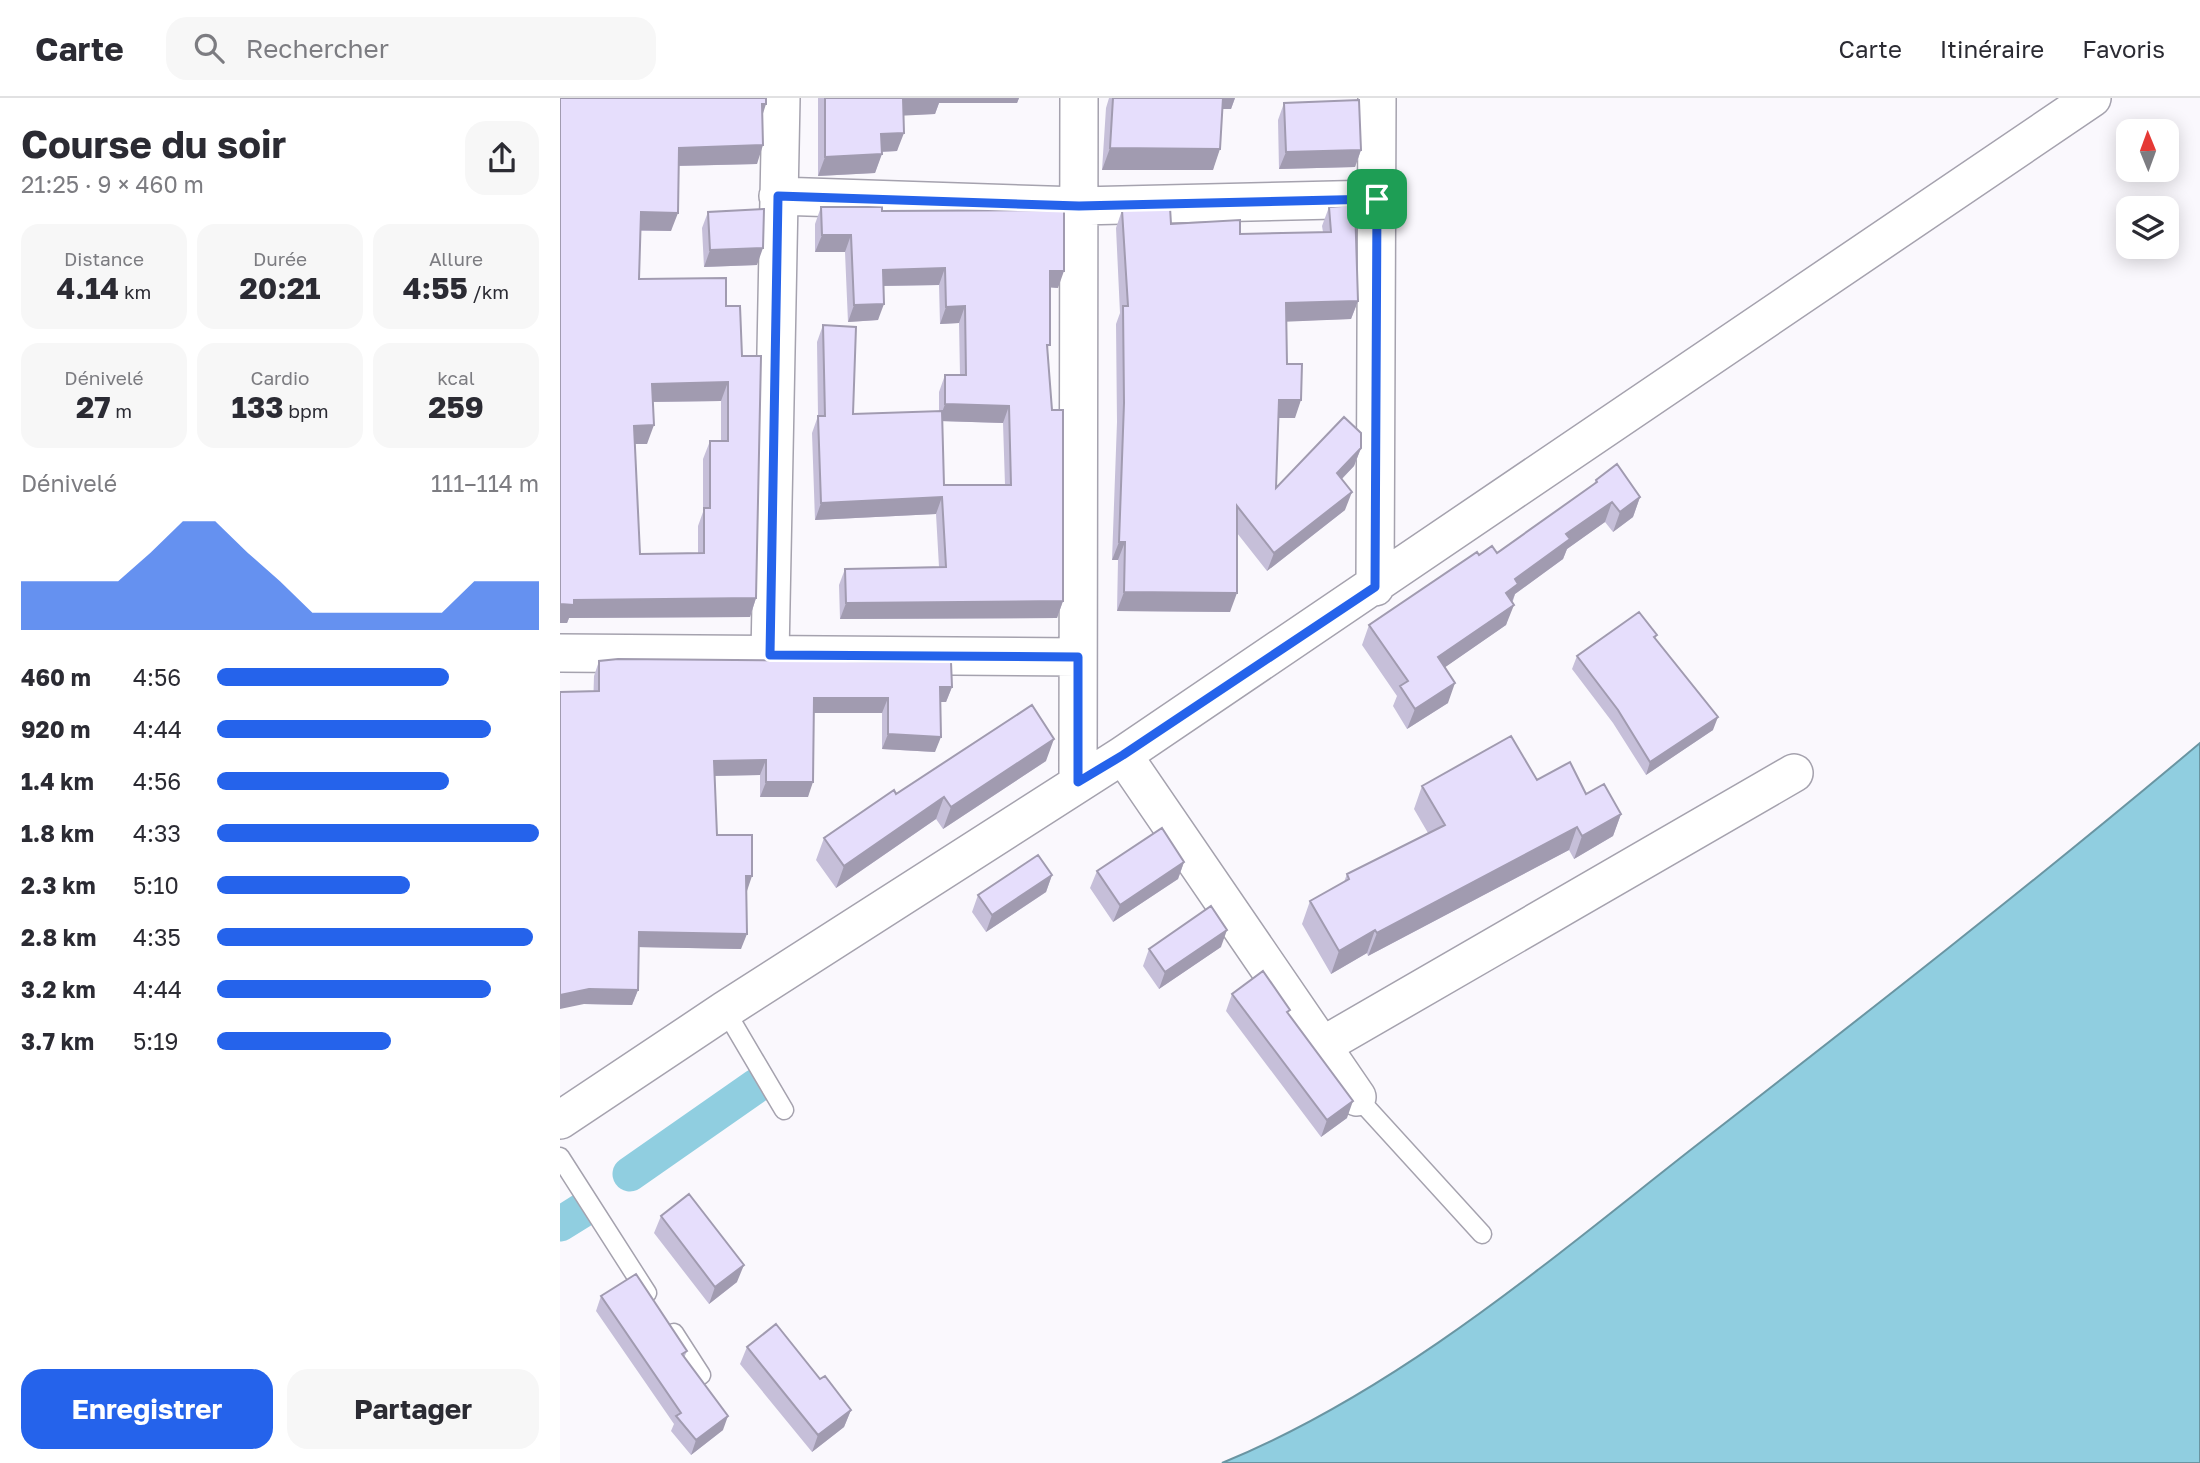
<!DOCTYPE html>
<html lang="fr">
<meta charset="utf-8">
<style>
body{margin:0;font-family:"Golos Text",sans-serif;background:#f7f7f7;color:#2b2b33;height:100vh;display:flex;flex-direction:column;font-size:26px;white-space:nowrap}
*{box-sizing:border-box;margin:0}
p{font-size:23px;color:#7c7c81}
.icon{flex:none;width:38px;height:38px;fill:none;stroke:currentColor;stroke-width:2;stroke-linecap:round;stroke-linejoin:round}
.map{position:relative;flex:1;overflow:hidden}
.side{display:flex;flex-direction:column;background:#fff;width:560px}
.side>*{flex:none}
.needle{width:46px;rotate:359deg}
.fabs{position:absolute;left:1556px;top:21px;display:grid;gap:14px}
.fabs a{display:grid;place-items:center;width:63px;height:63px;border-radius:14px;background:#fff;box-shadow:0 4px 18px #0003;font-size:35px}
.pin{position:absolute;display:grid;place-items:center;width:60px;height:60px;color:#fff;margin:-30px;border-radius:14px;box-shadow:0 4px 10px #0006}
.round{display:grid;place-items:center;flex:none;width:74px;height:74px;border-radius:21px;background:#f7f7f7}
.summary{display:flex;align-items:center;justify-content:space-between;height:119px;padding:0 21px}
h1{font-size:38px;font-weight:700;line-height:52px}
.metrics{display:grid;grid-template-columns:repeat(3,1fr);gap:10px;height:119px;padding:7px 21px}
.metrics div{display:grid;align-content:center;border-radius:18px;background:#f7f7f7;text-align:center}
.metrics b{font-size:30px;font-weight:700}
.metrics small{font-size:19px;font-weight:400}
.metrics p{font-size:19px}
.chart{height:196px;padding:14px 21px}
.chart p{display:flex;justify-content:space-between}
.chart svg{width:100%;height:126px;margin-top:7px;fill:#2563eb;opacity:.7}
.action{display:flex;gap:14px;margin-top:auto;padding:14px 21px}
.action a{flex:1;height:80px;border-radius:21px;background:#2563eb;color:#fff;font-size:28px;font-weight:700;line-height:80px;text-align:center}
.action a+a{background:#f7f7f7;color:#2b2b33}
ul{padding:0 21px;list-style:none;font-size:23px}
li{display:grid;grid-template-columns:112px 84px 1fr;align-items:center;height:52px}
li i{height:18px;border-radius:9px;background:#2563eb}
header{display:flex;align-items:center;gap:42px;box-sizing:border-box;height:98px;padding:0 35px;background:#fff;border-bottom:2px solid #e1e1e2}
header strong{font-size:33px}
nav{display:flex;gap:38px;margin-inline-start:auto;font-size:24px}
.search{width:490px;height:63px;background:#f7f7f7;display:flex;align-items:center;gap:18px;box-sizing:border-box;padding:0 24px;border-radius:21px;color:#7c7c81;font-size:26px}
main{display:flex;flex:1;min-height:0}
.map>svg:first-child{display:block}
</style>
<header>
<strong>Carte</strong>
<div class="search"><svg class="icon" aria-label="search" viewBox="0 0 24 24"><circle cx="10" cy="10" r="6"/><path d="M15 15l6 6"/></svg>Rechercher</div>
<nav><a>Carte</a><a>Itinéraire</a><a>Favoris</a></nav>
</header>
<main>
<section class="side">
<div class="summary"><div><h1>Course du soir</h1><p>21:25 · 9 × 460 m</p></div><a class="round"><svg class="icon" aria-label="share" viewBox="0 0 24 24"><path d="M12 15V3M7 8l5-5 5 5M5 13v7h14v-7"/></svg></a></div>
<div class="metrics">
<div><p>Distance</p><b>4.14<small> km</small></b></div>
<div><p>Durée</p><b>20:21</b></div>
<div><p>Allure</p><b>4:55<small> /km</small></b></div>
</div>
<div class="metrics">
<div><p>Dénivelé</p><b>27<small> m</small></b></div>
<div><p>Cardio</p><b>133<small> bpm</small></b></div>
<div><p>kcal</p><b>259</b></div>
</div>
<div class="chart"><p><span>Dénivelé</span>111–114 m</p>
<svg viewBox="0 0 160 44" preserveAspectRatio="none"><path d="M0 44V27L10 27L20 27L30 27L40 17L50 6L60 6L70 17L80 27L90 38L100 38L110 38L120 38L130 38L140 27L150 27L160 27V44z"/></svg>
</div>
<ul>
<li><b>460 m</b>4:56<i style="width:72%"></i></li>
<li><b>920 m</b>4:44<i style="width:85%"></i></li>
<li><b>1.4 km</b>4:56<i style="width:72%"></i></li>
<li><b>1.8 km</b>4:33<i style="width:100%"></i></li>
<li><b>2.3 km</b>5:10<i style="width:60%"></i></li>
<li><b>2.8 km</b>4:35<i style="width:98%"></i></li>
<li><b>3.2 km</b>4:44<i style="width:85%"></i></li>
<li><b>3.7 km</b>5:19<i style="width:54%"></i></li>
</ul>
<div class="action"><a>Enregistrer</a><a>Partager</a></div>
</section>
<div class="map">
<svg width="1640" height="1365" viewBox="0 0 1640 1365">
<rect width="100%" height="100%" fill="#faf8fd"/>
<path fill="#90cee0" stroke="#6a95a2" stroke-width="2" d="M1640,645V1365H662C837,1293 985,1166 1133,1050C1304,917 1475,784 1640,645Z"/>
<g fill="none" stroke-linecap="round" stroke-linejoin="round">
<path stroke="#90cee0" stroke-width="35" d="M70,1076L196,988
M0,1126L21,1113"/>
<g stroke="#a5a2ae" stroke-width="21">
<path id="lane" d="M165,912L224,1012
M797,999L922,1136
M0,1059L87,1195
M114,1235L141,1277"/>
</g>
<g stroke="#a5a2ae" stroke-width="40">
<path id="street" d="M218,98L519,108L817,101
M815,489L817,0
M0,555L518,559
M210,557L221,0
M563,657L797,999
M518,684L519,0
M762,948L1234,675
M0,1022L165,912L563,657L1532,0"/>
</g>
<use href="#lane" stroke="#fff" stroke-width="18"/>
<use href="#street" stroke="#fff" stroke-width="37"/>
</g>
<path fill="#c6bfd9" fill-rule="evenodd" d="M0,0L202,17L197,66L118,68L111,133H80L79,181L166,208L182,258L196,500L190,519L9,520L7,525ZM161,303V343H150L143,361V414L138,428V455L80,456L75,346H87L93,304Z
M258,0H459L457,5H379L375,16L344,17L337,53L322,54L315,75L258,78Z
M549,0H675L671,11H663L653,72H542L546,10Z
M724,5L801,52L795,69L719,71L718,22Z
M261,109L322,113L498,190L490,189L488,254L503,503L497,520L280,521L279,487L285,471L379,469L376,416L255,422L252,335L258,318L257,244L263,227L293,316L379,313V294L385,277H400L399,225L380,226L379,187L324,188L318,222L288,224L285,154H255V126ZM382,323L443,325L445,387H384Z
M769,109L798,203L791,221L726,223L727,266L735,320H718L716,390L801,350L794,368L782,381L785,412L707,473L677,435L670,514L557,513L558,462H552L557,324L556,226L560,215L556,130L562,112L611,126L680,136L763,134L762,128Z
M148,114L197,167L144,169L142,130Z
M1036,382L1080,399L1073,419L1053,434L1045,424L1007,451L1003,461L955,496L946,527L885,569L888,605L847,631L833,608L837,598L802,547L809,527L919,457L937,455L1034,386Z
M1097,537L1095,541L1153,632L1086,677L1053,625L1012,571L1017,558Z
M39,563L392,589L386,604H380L375,654L322,651V615H254L248,699H200V677L155,678L157,737L187,793L181,851L79,849L78,892L72,907L24,906L34,578Z
M486,663L383,731L376,721L276,790L256,762L264,740L336,696Z
M977,682L1026,696L1061,716L1053,738L1014,761L1009,752L808,858L807,855L771,876L742,826L750,803L784,784L787,776L868,735L854,711L862,688Z
M624,764L618,781L553,824L530,790L537,773Z
M492,777L486,794L426,834L412,814L418,797Z
M661,849L599,891L583,868L589,851Z
M672,896L787,1020L761,1039L666,913Z
M101,1118L177,1184L149,1206L94,1135Z
M41,1198L127,1253L124,1260L163,1332L131,1357L111,1333L114,1326L36,1213Z
M187,1249L260,1281L291,1312L284,1329L252,1354L180,1266Z"/>
<path fill="#a19bb0" d="M343,0H459L457,5H379L375,16L336,18Z
M660,0H675L671,11H656Z
M202,6H206L200,25Z
M344,35L337,53L315,54L321,36Z
M203,47L197,66L112,68L119,50Z
M550,50L660,51L653,72H542Z
M801,52L795,69L719,71L726,54Z
M322,56L315,75L258,78L265,59Z
M81,114L118,115L111,133L74,132Z
M262,137H291L285,154H255Z
M203,150L197,167L144,169L150,152Z
M385,170L379,187L317,188L323,172Z
M490,173H504L498,190L484,189Z
M798,203L791,221L719,224L726,205Z
M324,206L318,222L288,224L294,207Z
M405,208L399,225L380,226L386,209Z
M168,284L161,303L85,304L92,286Z
M719,302H741L735,320H712Z
M385,306L449,308L443,325L379,323Z
M94,327L87,346H67L74,328Z
M801,350L794,368L770,393L777,375Z
M792,394L785,412L707,473L714,455Z
M382,399L376,416L255,422L261,405Z
M1080,399L1073,419L1053,434L1060,414Z
M1052,404L1045,424L1007,451L1003,461L955,496L951,506L946,495L955,481L1006,436Z
M559,444H565L558,462H552Z
M564,494L677,495L670,514L557,513Z
M196,500L190,519L9,520L7,525H0V506L14,502Z
M503,503L497,520L280,521L286,505Z
M954,507L946,527L871,579L878,559Z
M895,585L888,605L847,631L855,611Z
M380,589H392L386,604H375Z
M254,600H328L322,615H248Z
M1158,619L1153,632L1086,677L1090,664Z
M328,636L381,639L375,654L322,651Z
M494,641L486,663L383,731L391,709Z
M206,662L200,677L148,678L154,663Z
M206,684H253L248,699H200Z
M384,699L376,721L276,790L284,768Z
M1061,716L1053,738L1014,761L1022,738Z
M1017,729L1009,752L808,858L817,835Z
M624,764L618,781L553,824L560,807Z
M492,777L486,794L426,834L432,817Z
M186,778H192L187,793H180Z
M667,832L661,849L599,891L605,874Z
M815,832L807,855L771,876L779,853Z
M79,834L187,836L181,851L74,849Z
M29,891L78,892L72,907L24,906L0,911V897Z
M793,1003L787,1020L761,1039L767,1022Z
M184,1167L177,1184L149,1206L155,1189Z
M291,1312L284,1329L252,1354L258,1337Z
M168,1318L163,1332L131,1357L136,1342Z"/>
<path fill="#e6defc" stroke="#a19bb0" stroke-width="2" fill-rule="evenodd" d="M0,0H206V6H202L203,47L119,50L118,115L81,114L79,181L166,180V208H180L182,258H201L196,500L14,502V507L0,506ZM168,284V343H150V410H144V455L80,456L74,328L94,327L92,286Z
M265,0H343L344,35L321,36L322,56L265,59Z
M553,0H663L660,51L550,50Z
M799,2L801,52L726,54L724,5Z
M795,107L798,203L726,205L727,266H742L741,302H719L716,390L784,319L801,335V350L777,375L792,394L714,455L677,408V495L564,494L565,444H559L564,305L563,208H568L562,112L610,109L611,126L680,122V136L771,134L769,109Z
M261,109H322V113L504,112V173H490V247H487L492,312H503V503L286,505L285,471L386,469L382,399L261,405L258,318H265L263,227L296,229L293,316L382,313L384,387H451L449,308L385,306V277H406L405,208L386,209L385,170L323,172L324,206L294,207L291,137H262Z
M204,111L203,150L150,152L148,114Z
M1057,366L1080,399L1060,414L1052,404L1006,436L1010,441L955,481L958,486L946,495L954,507L878,559L895,585L855,611L840,588L848,583L809,527L917,454L919,457L932,448L937,455L1037,384L1036,382Z
M1079,514L1097,537L1094,539L1158,619L1090,664L1058,612L1017,558Z
M58,561L391,564L392,589H380L381,639L328,636V600H254L253,684H206V662L154,663L157,737H192V778H186L187,836L79,834L78,892L29,891L0,897V594L39,593V563Z
M472,607L494,641L391,709L384,699L284,768L264,740L334,692L336,696Z
M951,638L977,682L1010,664L1026,696L1044,686L1061,716L1022,738L1017,729L817,835L815,832L779,853L750,803L789,781L787,776L885,727L862,688Z
M602,730L624,764L560,807L537,773Z
M478,757L492,777L432,817L418,797Z
M651,808L667,832L605,874L589,851Z
M703,873L730,912L727,914L793,1003L767,1022L672,896Z
M129,1096L184,1167L155,1189L101,1118Z
M76,1176L127,1253L122,1256L168,1318L136,1342L116,1318L121,1315L41,1198Z
M216,1226L260,1281L265,1278L291,1312L258,1337L187,1249Z"/>
<g fill="none" stroke-linecap="round" stroke-linejoin="round">
<g stroke="#fff" stroke-width="14">
<path id="route" d="M218,98L519,108L817,101L815,489L563,657L518,684V559L210,557Z"/>
</g>
<use href="#route" stroke="#2563eb" stroke-width="9"/>
</g>
</svg>
<div class="fabs">
<a><svg class="needle" viewBox="-14 -14 28 28"><path d="M0-13l5 13h-10z" fill="#e53935"/><path d="M0 13l5-13h-10z" fill="#7c7c81"/></svg></a>
<a><svg class="icon" aria-label="layers" viewBox="0 0 24 24"><path d="M12 4l9 5-9 5-9-5zM3 14l9 5 9-5"/></svg></a>
</div>
<div class="pin" style="left:817px;top:101px;background:#1e9e55"><svg class="icon" aria-label="arrive" viewBox="0 0 24 24"><path d="M6 21V4h12l-3 4 3 4H6"/></svg></div>
</div>
</main>
